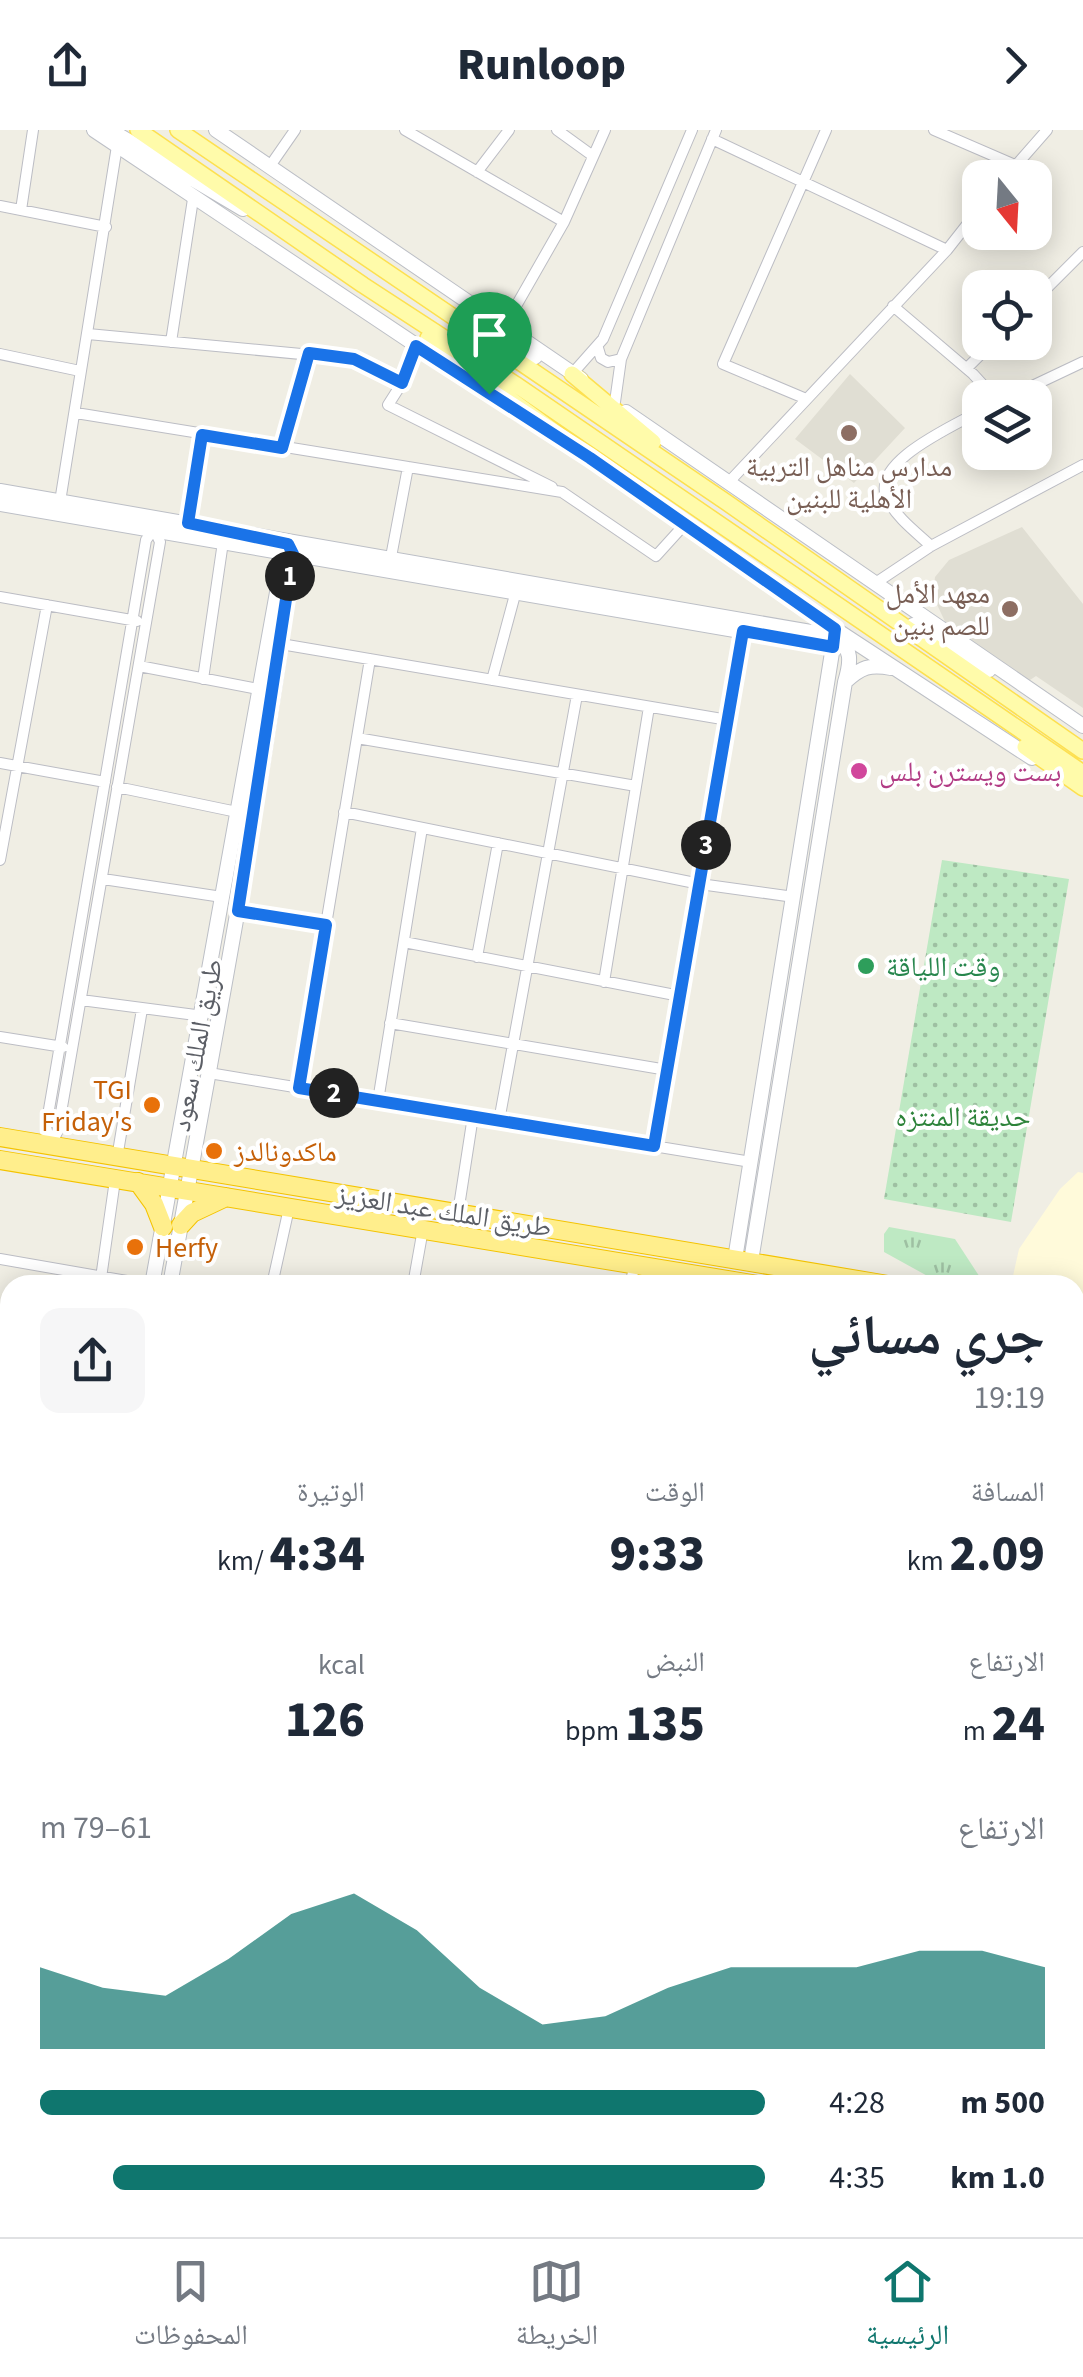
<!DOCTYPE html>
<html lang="ar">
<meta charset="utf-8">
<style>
body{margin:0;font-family:"Source Sans 3","Noto Naskh Arabic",sans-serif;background:#f6f6f7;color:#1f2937;direction:rtl;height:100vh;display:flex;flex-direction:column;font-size:38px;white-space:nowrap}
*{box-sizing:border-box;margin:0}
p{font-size:32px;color:#747a83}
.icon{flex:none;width:55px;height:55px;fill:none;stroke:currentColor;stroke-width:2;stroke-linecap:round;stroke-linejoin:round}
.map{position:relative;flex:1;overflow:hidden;direction:ltr}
.sheet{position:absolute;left:0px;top:1145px;width:1085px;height:962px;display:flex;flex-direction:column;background:#fff;border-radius:30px 30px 0 0;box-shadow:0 5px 25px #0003;direction:rtl}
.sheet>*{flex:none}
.needle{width:65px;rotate:162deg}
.fabs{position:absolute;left:962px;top:30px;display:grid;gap:20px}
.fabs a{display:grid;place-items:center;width:90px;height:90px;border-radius:20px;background:#fff;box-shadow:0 5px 25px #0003;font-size:50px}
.pin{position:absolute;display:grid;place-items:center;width:85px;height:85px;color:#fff;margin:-102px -42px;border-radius:50% 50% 50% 0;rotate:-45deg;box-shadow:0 0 10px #0007}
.pin .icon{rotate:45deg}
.km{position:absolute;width:50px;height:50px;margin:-25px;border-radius:50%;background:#222;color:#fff;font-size:28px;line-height:50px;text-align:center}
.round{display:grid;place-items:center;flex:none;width:105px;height:105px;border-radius:20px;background:#f6f6f7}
.head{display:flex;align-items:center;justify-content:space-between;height:170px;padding:0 40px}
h1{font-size:55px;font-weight:800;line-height:75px}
.metrics{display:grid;grid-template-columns:repeat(3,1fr);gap:15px;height:170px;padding:10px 40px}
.metrics div{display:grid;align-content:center}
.metrics b{font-size:50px;font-weight:800}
.metrics small{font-size:28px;font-weight:400}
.metrics p{font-size:28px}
.chart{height:280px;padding:20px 40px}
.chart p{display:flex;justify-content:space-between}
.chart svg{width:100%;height:180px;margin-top:10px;fill:#0f766e;opacity:.7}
ul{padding:0 40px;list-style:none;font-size:32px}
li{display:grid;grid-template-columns:160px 120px 1fr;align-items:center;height:75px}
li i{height:25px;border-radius:12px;background:#0f766e}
header{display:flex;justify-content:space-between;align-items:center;height:130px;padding:0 40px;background:#fff;font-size:45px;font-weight:800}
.tabs{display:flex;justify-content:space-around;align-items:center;height:140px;border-top:2px solid #e0e1e3;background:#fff;font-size:28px;color:#747a83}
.tabs a{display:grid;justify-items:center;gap:5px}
.tabs .on{color:#0f766e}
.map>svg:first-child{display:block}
</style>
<header><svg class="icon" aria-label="forward" viewBox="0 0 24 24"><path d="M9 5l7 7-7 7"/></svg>Runloop<svg class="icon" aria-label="share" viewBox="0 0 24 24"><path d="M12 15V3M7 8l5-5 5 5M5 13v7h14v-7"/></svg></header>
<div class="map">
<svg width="1083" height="2107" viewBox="0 0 1083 2107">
<defs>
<pattern id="grass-tufts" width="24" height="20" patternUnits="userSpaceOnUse" patternTransform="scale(2.5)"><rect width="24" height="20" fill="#bee9c3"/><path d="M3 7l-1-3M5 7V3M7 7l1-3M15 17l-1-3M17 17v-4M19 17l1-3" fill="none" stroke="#9ec0a2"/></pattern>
<pattern id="park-dots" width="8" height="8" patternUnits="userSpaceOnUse" patternTransform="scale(2.5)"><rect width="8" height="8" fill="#bee9c3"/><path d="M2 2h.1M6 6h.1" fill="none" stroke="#9ec0a2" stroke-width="1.8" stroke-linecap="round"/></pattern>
</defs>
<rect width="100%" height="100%" fill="#f0eee4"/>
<path fill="#fffada" d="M1078,1042L1083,1043V1172L1075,1171V1155H1011L1019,1119L1060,1059Z"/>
<path fill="#e0ded3" d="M850,244L905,298L854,353L795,309Z
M1022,397L1083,474V578L1036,546L1027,552L948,498L933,466L935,447L949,430Z
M1075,1952L1083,1954V2097L1075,2096Z"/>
<path fill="#fde5df" d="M0,1932L10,1943V2098H152L161,2107H0Z"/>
<path fill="url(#grass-tufts)" d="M889,1097L955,1109L985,1155L942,1154L884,1122V1104Z"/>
<path fill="url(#park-dots)" d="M942,730L1069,749L1011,1092L884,1069Z"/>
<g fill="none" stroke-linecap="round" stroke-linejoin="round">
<g stroke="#bcbdc4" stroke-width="12">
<path id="street" d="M405,0L564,92
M557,0L593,26
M934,0L1015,35
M712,9L947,120
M270,36L295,0
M477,42L509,0
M1005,48L1047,0
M0,76L106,97
M21,80L33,0
M1035,170L1083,122
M893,176L973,244L995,268
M504,197L564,92L605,0
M88,204L354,229L402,253L416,216
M171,212L193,69
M598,218L601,228L608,232L621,229
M0,224L80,241
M967,238L993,212
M572,244L603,209L692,0
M402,253L388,275L552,357
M804,268L723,234L826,0
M1007,268L1083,232
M615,272L621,229L716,0
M76,283L562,362L656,426L685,394
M282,317L309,223
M728,353L947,120L980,78
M59,378L117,16
M188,393L202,305
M931,416C916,402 897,388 888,370C867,333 954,296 980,281
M391,427L408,337
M877,452L931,416L1083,335
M0,467L137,491
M281,514L728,590
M139,536L258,559
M203,549L223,412
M492,550L516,461
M357,608L636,656
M0,633L105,652
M117,657L237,682
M344,682L700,754L794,767
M0,730L47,475
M103,749L222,767
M238,781L326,795
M404,812L680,866
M477,827L498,713
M604,852L649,577
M81,870L203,886
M390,893L667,940
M0,907L63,917
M209,943L751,1032
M299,958L370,529
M378,971L422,698
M499,991L577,565
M51,1016L46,997L146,410L154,399
M51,1016L58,1000L160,412L154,399
M654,1016L743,501
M117,1028L142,879
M458,1083L473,986
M0,1129L150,1155
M100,1155L115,1050
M272,1155L289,1078
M413,1155L423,1099
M630,1155L635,1134
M0,1209L10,1211
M1075,1324L1083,1326
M0,1344L10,1346
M0,1508L10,1519
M0,1632L10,1644
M0,1732L10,1723
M905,2098L915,2107
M939,2107L944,2098"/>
</g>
<g stroke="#bcbfc6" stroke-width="16">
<path id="secondary" d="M94,0L522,286
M110,0L243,79
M216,0L581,249
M487,203L535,227
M626,282L1083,596
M582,324L835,499L1032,628
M0,361L834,506C853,518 851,532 845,552
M0,374L833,517
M913,495L989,540
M735,1129L834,510
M751,1131L845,552C861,537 870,534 891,538
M152,1155L285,418
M170,1155C214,912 261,669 293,424L290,419
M0,1393L10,1384
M0,1415L10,1405
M1075,1420L1083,1410
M1075,1447L1083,1437
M1075,1466L1083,1457
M1075,1658L1083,1671
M1075,1688L1083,1703
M1075,1725L1083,1740
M0,1828L10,1839
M0,1863L10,1874
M1075,1921L1083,1922
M1075,1939L1083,1940
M217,2098L226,2107
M248,2098L270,2107
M508,2098L517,2107
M298,2107L324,2098
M354,2107L363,2098"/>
</g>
<g stroke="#fde050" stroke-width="18">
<path id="primary" d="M138,0L363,155L515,254L1083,643
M178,0L726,372L1083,621
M428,208L590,328
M572,244L653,312
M1025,617L1083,658"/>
</g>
<g stroke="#f4c300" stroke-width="20">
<path id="highway" d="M0,1007L888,1155
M0,1030L758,1155
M138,1052L154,1074L163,1097
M181,1095L192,1083L226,1067
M1075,1190L1083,1191
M1075,1210L1083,1211"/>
</g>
<use href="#street" stroke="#fff" stroke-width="10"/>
<use href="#secondary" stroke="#fff" stroke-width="14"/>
<use href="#primary" stroke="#fffbaa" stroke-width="15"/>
<use href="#highway" stroke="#ffee8c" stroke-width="18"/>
</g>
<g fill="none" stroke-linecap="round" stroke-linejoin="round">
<g stroke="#fff" stroke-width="20">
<path id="route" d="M416,216L590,328L835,499L833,517L743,501L654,1016L299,958L326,795L238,781L293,424L288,414L188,393L202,305L282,318L309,223L354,229L402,253Z"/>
</g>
<use href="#route" stroke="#1a73e8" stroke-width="12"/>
</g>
<g fill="#8d6e63" stroke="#fff" stroke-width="4">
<circle cx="849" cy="303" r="10"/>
<circle cx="1010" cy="479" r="10"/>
</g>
<circle fill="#d1479c" stroke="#fff" stroke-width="4" cx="859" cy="641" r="10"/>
<circle fill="#2e9e5b" stroke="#fff" stroke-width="4" cx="866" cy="836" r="10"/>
<g fill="#e8710a" stroke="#fff" stroke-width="4">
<circle cx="152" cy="975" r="10"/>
<circle cx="214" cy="1021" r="10"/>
<circle cx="135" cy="1117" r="10"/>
</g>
<g text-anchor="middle" stroke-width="8" stroke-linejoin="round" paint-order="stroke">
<g font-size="28" fill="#785e54" stroke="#fff">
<text x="849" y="346">مدارس مناهل التربية<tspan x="849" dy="32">الأهلية للبنين</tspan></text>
<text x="990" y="473" text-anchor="end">معهد الأمل<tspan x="990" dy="32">للصم بنين</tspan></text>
</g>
<g font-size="28" fill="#b23c85" stroke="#fff" text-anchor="start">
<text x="879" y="651">بست ويسترن بلس</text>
</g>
<g font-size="28" fill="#27864d" stroke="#fff" text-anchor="start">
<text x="886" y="846">وقت اللياقة</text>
</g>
<g font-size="28" fill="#5c5f66" stroke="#fff">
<text transform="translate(196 915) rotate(-79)" y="10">طريق الملك سعود</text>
<text transform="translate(444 1080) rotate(9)" y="10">طريق الملك عبد العزيز</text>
</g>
<g font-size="28" fill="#c56008" stroke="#fff" text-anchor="start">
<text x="132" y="969" text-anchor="end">TGI<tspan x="132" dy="32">Friday's</tspan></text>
<text x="234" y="1031">ماكدونالدز</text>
<text x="155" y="1127">Herfy</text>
</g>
<g font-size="28" fill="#2d833a" stroke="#fff">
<text x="963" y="996">حديقة المنتزه</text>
</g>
</g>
</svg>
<div class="fabs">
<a><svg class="needle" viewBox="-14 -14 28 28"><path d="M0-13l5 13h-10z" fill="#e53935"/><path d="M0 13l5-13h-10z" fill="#747a83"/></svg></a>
<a><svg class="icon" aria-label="locate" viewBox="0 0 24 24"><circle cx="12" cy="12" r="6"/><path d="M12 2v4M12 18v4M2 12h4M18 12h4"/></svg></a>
<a><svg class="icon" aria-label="layers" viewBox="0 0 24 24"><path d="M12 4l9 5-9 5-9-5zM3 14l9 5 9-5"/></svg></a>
</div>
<div class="pin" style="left:489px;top:264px;background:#1e9e55"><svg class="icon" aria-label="arrive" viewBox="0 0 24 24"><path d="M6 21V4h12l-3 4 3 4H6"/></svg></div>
<b class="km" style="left:290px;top:446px">1</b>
<b class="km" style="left:334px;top:963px">2</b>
<b class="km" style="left:706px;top:715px">3</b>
<section class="sheet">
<div class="head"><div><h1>جري مسائي</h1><p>19:19</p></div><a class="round"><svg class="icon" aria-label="share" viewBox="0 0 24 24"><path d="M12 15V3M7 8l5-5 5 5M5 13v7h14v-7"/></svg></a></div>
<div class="metrics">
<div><p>المسافة</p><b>2.09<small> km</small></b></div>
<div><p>الوقت</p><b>9:33</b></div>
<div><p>الوتيرة</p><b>4:34<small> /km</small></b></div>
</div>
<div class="metrics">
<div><p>الارتفاع</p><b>24<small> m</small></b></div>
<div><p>النبض</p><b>135<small> bpm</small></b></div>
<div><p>kcal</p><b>126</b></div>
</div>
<div class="chart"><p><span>الارتفاع</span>61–79 m</p>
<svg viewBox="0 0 160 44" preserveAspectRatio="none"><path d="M0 44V24L10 29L20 31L30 22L40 11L50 6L60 15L70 29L80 38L90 36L100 29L110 24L120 24L130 24L140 20L150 20L160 24V44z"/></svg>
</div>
<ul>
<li><b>500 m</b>4:28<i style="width:100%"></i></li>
<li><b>1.0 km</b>4:35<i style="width:90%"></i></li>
</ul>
</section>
</div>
<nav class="tabs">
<a class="on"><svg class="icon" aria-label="home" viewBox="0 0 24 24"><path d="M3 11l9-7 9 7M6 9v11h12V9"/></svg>الرئيسية</a>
<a><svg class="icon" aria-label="map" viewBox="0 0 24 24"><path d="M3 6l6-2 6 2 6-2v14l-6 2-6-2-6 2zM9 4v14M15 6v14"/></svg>الخريطة</a>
<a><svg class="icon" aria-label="saved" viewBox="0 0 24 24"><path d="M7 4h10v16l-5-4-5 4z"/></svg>المحفوظات</a>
</nav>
